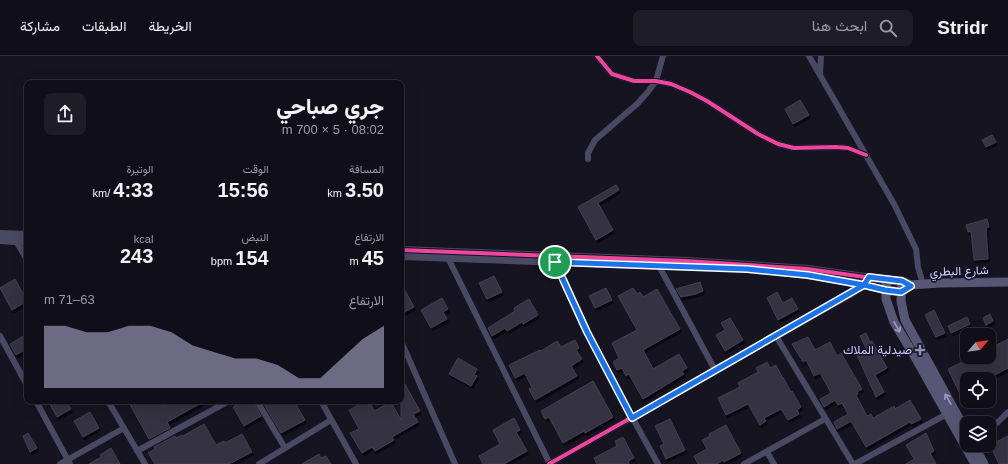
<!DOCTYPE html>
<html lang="ar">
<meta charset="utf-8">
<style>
body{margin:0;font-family:Helvetica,Vazirmatn,sans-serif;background:#1e1d26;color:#f1f3f6;direction:rtl;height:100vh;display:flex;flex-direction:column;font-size:15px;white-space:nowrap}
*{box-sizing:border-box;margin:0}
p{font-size:13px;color:#9c9ca2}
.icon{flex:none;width:22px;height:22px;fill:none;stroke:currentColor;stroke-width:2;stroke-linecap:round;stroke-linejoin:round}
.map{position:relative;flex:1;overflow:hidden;direction:ltr}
.side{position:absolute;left:24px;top:24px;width:380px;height:324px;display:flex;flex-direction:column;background:#100f19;border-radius:8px;box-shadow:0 4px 16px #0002,0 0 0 1px #302f38;direction:rtl}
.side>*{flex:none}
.needle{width:26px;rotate:62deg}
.buttons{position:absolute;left:960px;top:272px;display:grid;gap:8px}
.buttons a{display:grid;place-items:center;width:36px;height:36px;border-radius:8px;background:#100f19;box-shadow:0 4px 16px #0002,0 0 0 1px #302f38;font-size:20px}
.pin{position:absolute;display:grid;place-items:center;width:34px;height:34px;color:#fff;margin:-17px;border:2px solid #fff;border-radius:50%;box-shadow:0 1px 4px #0007}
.round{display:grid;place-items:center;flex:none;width:42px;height:42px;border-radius:8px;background:#1e1d26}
.summary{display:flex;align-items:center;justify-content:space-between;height:68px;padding:0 20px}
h1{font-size:22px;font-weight:800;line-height:30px}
.metrics{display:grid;grid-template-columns:repeat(3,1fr);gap:6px;height:68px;padding:4px 20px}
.metrics div{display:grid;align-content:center}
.metrics b{font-size:20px;font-weight:800}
.metrics small{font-size:11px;font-weight:400}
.metrics p{font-size:11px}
.chart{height:112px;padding:8px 20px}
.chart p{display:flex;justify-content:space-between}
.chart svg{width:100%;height:72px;margin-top:4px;fill:#9591b1;opacity:.7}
header{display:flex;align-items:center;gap:24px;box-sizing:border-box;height:56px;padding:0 20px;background:#100f19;border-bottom:1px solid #302f38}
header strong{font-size:19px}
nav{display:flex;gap:22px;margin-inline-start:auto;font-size:14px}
.search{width:280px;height:36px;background:#1e1d26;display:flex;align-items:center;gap:10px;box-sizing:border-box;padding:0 14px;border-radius:8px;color:#9c9ca2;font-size:15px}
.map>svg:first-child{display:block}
</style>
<header>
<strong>Stridr</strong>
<div class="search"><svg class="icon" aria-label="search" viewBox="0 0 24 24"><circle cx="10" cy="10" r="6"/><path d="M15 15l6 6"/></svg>ابحث هنا</div>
<nav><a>الخريطة</a><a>الطبقات</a><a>مشاركة</a></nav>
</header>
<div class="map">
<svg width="1008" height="408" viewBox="0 0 1008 408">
<defs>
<filter id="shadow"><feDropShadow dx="1.5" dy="3" stdDeviation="0" flood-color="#0009"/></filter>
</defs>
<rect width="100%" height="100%" fill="#161421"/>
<path fill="#343243" stroke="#433f54" filter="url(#shadow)" d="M800,44L809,59L793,68L785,53Z
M992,79L996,86L986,91L982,84Z
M616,129L619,134L598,147L613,174L596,184L578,151Z
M987,163L989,171L986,172L988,203L974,204L971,175L968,176L966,169Z
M494,220L502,236L487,243L479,227Z
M15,223L27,245L12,254L0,232Z
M700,226L703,235L696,238L681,241L676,233Z
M401,227L414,251L401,258Z
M606,232L612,244L595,252L589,240Z
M633,232L637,238L640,236L643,241L657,233L680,273L643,294L653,313L679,298L687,312L682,315L684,318L643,343L629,318L626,320L622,312L617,314L613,306L619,302L612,287L637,274L618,240Z
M777,236L783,247L792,242L798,253L778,264L767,242Z
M442,242L448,253L443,256L447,263L431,272L421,254Z
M529,243L538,259L523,268L522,266L507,275L505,272L492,280L488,272L515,255L514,252Z
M934,254L945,277L936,281L925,259Z
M990,258L993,265L986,269L983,262Z
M967,261L970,268L951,277L948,270Z
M730,262L743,284L725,295L716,279L725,274L721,267Z
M866,277L870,286L872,285L887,312L875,319L884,336L876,341L857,299L867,294L860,280Z
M27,278V296L26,293L16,299L10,288Z
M808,281L815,294L830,286L837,300L841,297L862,333L857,336L858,338L856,339L867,360L871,358L873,362L894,350L895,353L910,344L921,363L911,368L910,366L866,391L851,365L837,373L834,366L848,358L842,347L838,349L835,344L824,351L820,343L831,337L820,317L814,320L806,304L803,306L792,288Z
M1008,283V312L987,323H967V333L959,336L948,313L972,301H989V293Z
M575,284L579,292L576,294L582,303L571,310L577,320L535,344L529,333L532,332L525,317L515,322L509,309L540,294L541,295L557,285L561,291Z
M458,302L477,313L474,319L477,320L471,330L449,318Z
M767,306L770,312L776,309L782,321H783L791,336L792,335L801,351L797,354L799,358L788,364L781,353L764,362L766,365L760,369L748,348L726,359L718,342L740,331L738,327L758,316L756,312Z
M401,321L420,355L413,358L418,366L392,381L394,384L375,395L372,391L362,397L350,377L359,373L349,354L366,345H369L374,355L391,346L401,364V341L403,340L401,335Z
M593,325L613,361L585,377L584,375L563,387L549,361L545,363L541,355Z
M48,345H66L71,353L57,361Z
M128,345H161L164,350L173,345H205L167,366L170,372L149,383Z
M244,345H253L261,360L244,370L233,351Z
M262,345H294L305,364L281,377Z
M90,356L99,372L83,381L74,365Z
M514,362L520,374L516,376L527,395L504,408H483L479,400L500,388L493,374Z
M670,363L685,394L666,403L660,390L664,388L655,370Z
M204,368L216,389L224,385L225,387L242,378L252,396L229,408H155L148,397L155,393L154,391L175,380L176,382L182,379L183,380Z
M726,369L741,397L724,406L723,404L717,408H698L694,400L707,393L702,384L710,380L709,378Z
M28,377L37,392L30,396L23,380Z
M926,377L934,395L930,397L936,408H906L914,403L906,389Z
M1008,380V408H999L990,389Z
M623,381L634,402L628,405L629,408H597L594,402L617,390L615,385Z
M111,392L120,408H89L101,401L100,399Z
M319,398L321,402L326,400L331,408H302Z"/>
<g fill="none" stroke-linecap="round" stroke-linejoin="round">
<path stroke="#4a4962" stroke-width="6" d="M597,0L612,18L634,25H656L671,28L690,36L707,45L758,78L778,88L794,92L836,91L848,92L866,99
M809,0L894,148L916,193L918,211L923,228
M820,18L821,0
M588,103V97L595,84L637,48L647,37L656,25L663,0
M16,185L27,204
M448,202L550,408
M555,206C585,275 621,342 658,408
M659,210L715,314
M0,280L27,329
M776,280L853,408
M401,285L455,408
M36,345L70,408
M108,345L145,408
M257,345L285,392
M321,345L356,408
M989,372L998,366L1008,356
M137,395L229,345
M767,396L774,408
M60,408L124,372
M259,408L331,364
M549,408L850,239L865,228
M744,408L825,363
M855,408L947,358"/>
<path stroke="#4a4962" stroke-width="8" d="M0,178L27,179
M0,184L27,186
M401,194L686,205L808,213L886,224
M401,200L698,211
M781,216C817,219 851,226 885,234"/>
<path stroke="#575674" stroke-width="9" d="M902,225L901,245L905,264L967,377
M911,229L902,225L886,224V243L894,266L915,301L975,408
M885,234L901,236L911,229L939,227L1008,226
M974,389L984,408"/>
<g stroke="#130f26" stroke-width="6">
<path id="cycleway" d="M597,0L612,18L634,25H656L671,28L690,36L707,45L758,78L778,88L794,92L836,91L848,92L866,99
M401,194L686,205L808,213L886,224
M549,408L858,234L864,229L869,221"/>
</g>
<use href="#cycleway" stroke="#ed469a" stroke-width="4"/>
</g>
<defs><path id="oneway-shaft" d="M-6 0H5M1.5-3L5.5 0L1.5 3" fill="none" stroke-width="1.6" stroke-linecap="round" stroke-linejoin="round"/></defs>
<g stroke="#9e9bc0">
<use href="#oneway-shaft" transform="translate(897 271) rotate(60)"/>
<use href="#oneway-shaft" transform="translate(948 343) rotate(-119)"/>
</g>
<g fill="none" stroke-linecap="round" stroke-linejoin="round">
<g stroke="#fff" stroke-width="8">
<path id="route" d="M555,206L587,276L632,362L864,229L885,234L901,236L911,230L902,225L869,221L864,229L808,219L747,213L555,206"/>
</g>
<use href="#route" stroke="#1a73e8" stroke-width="5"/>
</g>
<path fill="#9591b1" stroke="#130f26" stroke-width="1.5" d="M918 288h4v4h4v4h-4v4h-4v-4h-4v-4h4z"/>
<g text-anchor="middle" stroke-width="3" stroke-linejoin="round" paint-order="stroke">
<g font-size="12" fill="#d9d4ff" stroke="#130f26">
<text transform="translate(959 215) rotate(-2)" y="4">شارع البطري</text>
</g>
<g font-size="12" fill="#d9d4ff" stroke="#130f26" text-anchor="end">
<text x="912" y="298">صيدلية الملاك</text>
</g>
</g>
</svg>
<div class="buttons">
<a><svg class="needle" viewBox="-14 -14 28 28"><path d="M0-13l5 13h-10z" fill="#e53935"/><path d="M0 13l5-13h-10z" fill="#9c9ca2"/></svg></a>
<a><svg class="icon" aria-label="locate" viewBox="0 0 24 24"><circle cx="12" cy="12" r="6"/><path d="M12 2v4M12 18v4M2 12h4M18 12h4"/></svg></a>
<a><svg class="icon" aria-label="layers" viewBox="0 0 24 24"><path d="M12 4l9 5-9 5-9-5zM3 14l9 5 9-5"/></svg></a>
</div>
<div class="pin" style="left:555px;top:206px;background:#1e9e55"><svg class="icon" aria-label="arrive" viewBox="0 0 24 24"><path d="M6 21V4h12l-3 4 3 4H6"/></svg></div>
<section class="side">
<div class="summary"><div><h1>جري صباحي</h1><p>08:02 · 5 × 700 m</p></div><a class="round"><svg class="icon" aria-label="share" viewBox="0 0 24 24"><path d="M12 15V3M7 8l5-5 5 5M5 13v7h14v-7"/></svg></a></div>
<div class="metrics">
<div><p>المسافة</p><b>3.50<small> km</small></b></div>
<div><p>الوقت</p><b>15:56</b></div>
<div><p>الوتيرة</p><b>4:33<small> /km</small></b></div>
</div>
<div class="metrics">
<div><p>الارتفاع</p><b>45<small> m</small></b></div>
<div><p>النبض</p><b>154<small> bpm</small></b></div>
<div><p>kcal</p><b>243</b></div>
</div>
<div class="chart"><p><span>الارتفاع</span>63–71 m</p>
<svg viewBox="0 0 160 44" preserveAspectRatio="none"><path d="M0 44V6L10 6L20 10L30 10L40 6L50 6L60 10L70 18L80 22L90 26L100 26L110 30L120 38L130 38L140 26L150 14L160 6V44z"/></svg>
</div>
</section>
</div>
